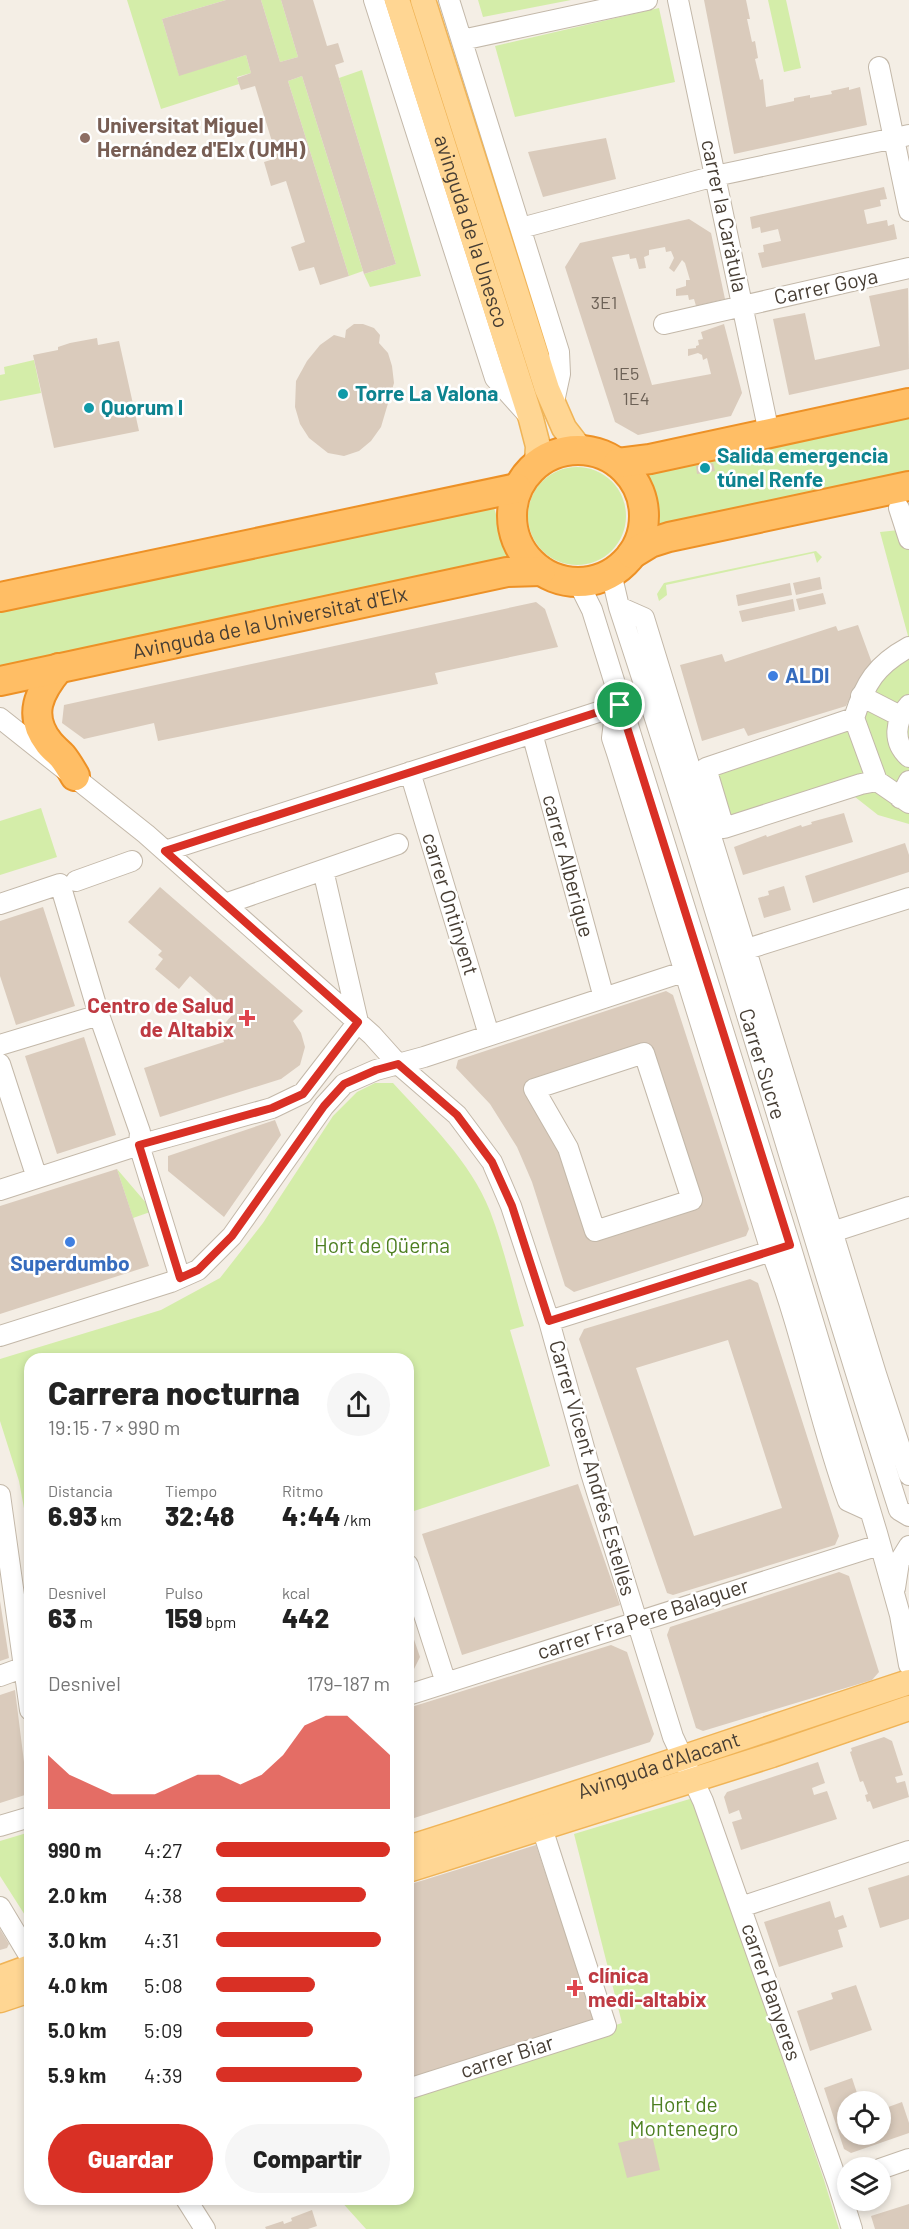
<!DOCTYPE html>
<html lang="es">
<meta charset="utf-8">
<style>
body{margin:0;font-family:Barlow,sans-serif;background:#f6f6f6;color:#222;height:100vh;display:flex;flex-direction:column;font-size:22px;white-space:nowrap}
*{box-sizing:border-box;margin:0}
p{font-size:20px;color:#767676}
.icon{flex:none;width:33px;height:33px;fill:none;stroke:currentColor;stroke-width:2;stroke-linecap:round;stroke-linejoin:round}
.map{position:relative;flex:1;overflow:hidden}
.sheet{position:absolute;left:24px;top:1353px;width:390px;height:852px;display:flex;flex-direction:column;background:#fff;border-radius:18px;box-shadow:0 3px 9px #0003}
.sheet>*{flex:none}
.controls{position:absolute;left:837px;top:2091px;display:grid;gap:12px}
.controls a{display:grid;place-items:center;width:54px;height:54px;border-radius:50%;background:#fff;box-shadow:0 3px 9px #0003;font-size:30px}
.pin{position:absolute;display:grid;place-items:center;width:51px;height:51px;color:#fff;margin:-26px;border:3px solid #fff;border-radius:50%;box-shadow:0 2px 6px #0007}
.round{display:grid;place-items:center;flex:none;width:63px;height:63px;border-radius:32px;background:#f6f6f6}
.overview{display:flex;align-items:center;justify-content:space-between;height:102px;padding:0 24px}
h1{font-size:33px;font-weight:800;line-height:45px}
.figures{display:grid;grid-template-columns:repeat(3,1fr);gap:9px;height:102px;padding:6px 24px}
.figures div{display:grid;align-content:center}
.figures b{font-size:26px;font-weight:800}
.figures small{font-size:16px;font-weight:400}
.figures p{font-size:16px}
.chart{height:168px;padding:12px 24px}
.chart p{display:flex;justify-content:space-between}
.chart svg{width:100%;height:108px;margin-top:6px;fill:#d93025;opacity:.7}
.button{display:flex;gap:12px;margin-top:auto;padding:12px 24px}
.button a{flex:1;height:69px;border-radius:36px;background:#d93025;color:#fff;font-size:24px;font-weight:800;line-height:69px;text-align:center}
.button a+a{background:#f6f6f6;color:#222}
ul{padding:0 24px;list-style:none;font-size:20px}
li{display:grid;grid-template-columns:96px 72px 1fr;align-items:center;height:45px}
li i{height:15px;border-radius:8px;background:#d93025}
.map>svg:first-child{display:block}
</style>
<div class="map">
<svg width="909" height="2229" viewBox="0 0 909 2229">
<rect width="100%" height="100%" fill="#f4eee5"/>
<path fill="#d4eda9" d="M127,0H226L162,19L179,75L246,55L251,73L237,77L239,84L161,109Z
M261,0H281L298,57L280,62Z
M478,0H571L483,17Z
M768,0H786L801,68L784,72Z
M659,8L675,82L515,117L495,46Z
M362,70L421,276L370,287L364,274L396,264L339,78Z
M302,76L363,271L349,276L288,81Z
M34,360L41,393L0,401V375L5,374L4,367Z
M909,413V480L657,535L656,501L642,471Z
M528 516a49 49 0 1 1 98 0a49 49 0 1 1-98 0Z
M489,493L511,559L0,670V601Z
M909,529V824L878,815L850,793L722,832L699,767L850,715L878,658L908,636L880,532Z
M816,551L822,557L817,563L814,553L666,585L667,595L659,601L657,594L664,583Z
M41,808L57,857L0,875V821Z
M375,1083H393C428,1121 471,1162 490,1211C504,1248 513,1288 524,1326L510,1330L550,1466L408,1513V1359H30V1541L19,1481L0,1421V1359L161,1310L220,1278L263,1223L333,1116L357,1092Z
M117,1169L153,1211L133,1218Z
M693,1798L824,2180L839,2229H366L339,2199H408V2092L622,2023L574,1834Z
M30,1832V1923L0,1876V1841Z"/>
<path fill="#dacbbc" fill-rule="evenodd" d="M226,0H261L280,62L298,57L281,0H313L327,46L338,43L344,62L335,65L396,264L364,274L302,76L288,81L349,276L320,285L314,267L299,271L291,247L305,242L286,181L271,186L264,162L277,158L255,86L241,90L237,78L251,73L246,55L179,76L162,19Z
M704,0H746L750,19H747L752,42L755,41L758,58L755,59L760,80L763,79L766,107L794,101V98L810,95V98L832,94L831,91L849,87V90L860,87L867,125L734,154Z
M606,138L616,179L543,197L528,152Z
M884,187L887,199L880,200L881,206L864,210L867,224L887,220L888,226L894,224L897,239L762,268L758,253L764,252L763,245L781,241L778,229L761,233L760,227L752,229L750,217Z
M689,219L711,233L725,299L696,306L694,299L689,300L688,295L676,296V289L686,286V280H690L685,263L682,260L674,272L669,268L674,258L671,251L666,252L665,247L649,250V255L644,257L646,268L639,269L636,258L630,259L629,254L612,257L652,385L711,374L707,358L703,360L702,355L698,353L688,356V349L696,348V346L699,345L698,340L703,339L701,332L724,324L742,393L731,416L638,435L615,422L565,267L580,243Z
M908,288L909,369L789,395L773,319L805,313L815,360L880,346L869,296Z
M354,324H363L374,328L380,335L379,343L388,353L392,366L394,383L381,427L371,441L359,451L344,456L328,453L309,438L300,424L295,407L296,381L307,361L320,345L334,335L345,338L346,330Z
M97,338L98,345L119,341L139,431L54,448L33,355L58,350V347L70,343Z
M713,463L715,471L697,474L696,466Z
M820,577L822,589L796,595L793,583Z
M790,583L792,595L738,606L736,595Z
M823,593L826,604L799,610L796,599Z
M793,599L795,611L742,622L739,611Z
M536,602L545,609L558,647L435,673L438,684L158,741L154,723L84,739L62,723L64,705Z
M858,625L872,663L855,687L846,706L748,736L744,728L702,741L680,665L722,654L725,662L836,626L838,631Z
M844,813L853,842L743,875L734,847L766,835L767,837L801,825L802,827L812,824L811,822Z
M905,843L909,855V872L813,903L805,876Z
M784,886L791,910L764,918L758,898L769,895L768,891Z
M160,887L303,1011L293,1021L301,1033L305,1047L300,1065L281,1079L160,1117L144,1068L224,1042L220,1029L233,1014L190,976L179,989L155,969L163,959L158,955L162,951L128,922Z
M43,907L75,1006L16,1025L0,976V921Z
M666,991L673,995L749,1229L746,1236L574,1292L565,1286L532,1182L517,1147L490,1104L456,1068L458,1060ZM644,1053L692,1200L595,1231L534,1089Z
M84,1037L116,1135L57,1154L25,1056Z
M275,1120L281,1135L224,1217L168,1171V1156Z
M117,1169L149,1266L0,1314V1206Z
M750,1279L758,1283L839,1536L835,1545L673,1595L667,1593L579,1339L584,1329ZM728,1340L782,1508L694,1536L636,1368Z
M578,1484L620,1605L462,1655L422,1534Z
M839,1572L849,1576L879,1672L872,1680L703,1731L696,1728L667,1635L670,1627Z
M0,1601L9,1658L0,1661Z
M408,1622L420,1657L414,1669L408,1671Z
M611,1645L627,1652L654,1734L650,1742L408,1820V1708Z
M15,1690L28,1794L0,1803V1695Z
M884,1737L892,1741L903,1775L895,1777L897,1783L905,1781L909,1797L873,1809L870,1801L867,1802L865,1795L868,1794L863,1781L860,1782L850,1752L852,1751L851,1748Z
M818,1762L825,1783L812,1788L814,1795L827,1791L837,1819L741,1850L732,1822L742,1819L739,1810L729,1814L724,1797L727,1792Z
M536,1845L594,2019L408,2079V1885Z
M909,1875V1919L880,1928L868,1888Z
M830,1901L835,1918L843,1915L847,1927L838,1930L843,1947L779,1967L764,1922Z
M0,1929L9,1944L7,1948L0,1950Z
M856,1985L872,2030L810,2051L797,2011L833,1999L831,1993Z
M852,2078L860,2102H848V2134H880V2110L902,2102L909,2123V2133L851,2153L844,2149L824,2088Z
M652,2135L660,2170L627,2178L618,2143Z
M909,2204V2229H875L871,2216Z
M312,2210L317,2226L308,2229H266L265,2227L283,2221L284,2224L292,2221L291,2218Z"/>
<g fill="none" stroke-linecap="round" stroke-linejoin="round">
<g stroke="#c3b8a9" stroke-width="22">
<path id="minor" d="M374,0L495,378L529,416
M449,0L559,352L560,374L554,402
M678,0L769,433
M462,40L647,0
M879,67L909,211
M521,228L715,176L909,135
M664,324L909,268
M899,508L909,539
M611,573L619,607C718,907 803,1210 899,1510L909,1516
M578,582L592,610L790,1245L877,1533L900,1615L909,1665
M619,607L644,618L876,1374L909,1475
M909,647C876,665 865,683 854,718L706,768L724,828L861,784L877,781L909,803
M861,696L900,716
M909,705C895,720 892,742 909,757
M623,714L614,722L612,738L617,753L771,1251C803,1332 818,1419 848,1501L870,1511
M0,718L146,834L372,1035L398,1064L457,1115L492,1162L511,1206L549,1321L591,1473L673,1737L703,1801L838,2184L852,2229
M854,718L877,781
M532,733L604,998
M410,772L489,1035
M900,798L909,781
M165,851L620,705
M76,881L132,861
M0,904L60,884L99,1015L140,1132L139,1145L180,1278
M225,904L398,844
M747,949L909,898
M0,1045L99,1015
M644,1053L692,1200L595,1231L568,1148L534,1089Z
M0,1064L37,1178
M0,1190L139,1145L272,1108L303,1093L358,1022L323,870
M820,1236L909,1207
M549,1321L781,1248
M0,1336L171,1282L198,1270L232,1236L324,1106L344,1084L376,1070L424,1057L683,972
M0,1495L30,1710
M408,1565L446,1683
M895,1588L899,1562L909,1546
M0,1676L30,1665
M408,1695L879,1545
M0,1826L30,1817
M0,1907L30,1957
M741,1907L909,1851
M408,2089L606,2026L542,1828
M880,2169L909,2159
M186,2199L205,2229"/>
</g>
<g stroke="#f0b457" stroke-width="27">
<g id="major">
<path id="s1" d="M397,0L531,419L538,446L537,463"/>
<path d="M423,0L547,389L564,428L581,450"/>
<path id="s2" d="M408,1848C576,1795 742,1737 909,1682"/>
<path d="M408,1870L772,1755L909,1708"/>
<path d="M0,1978L30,1967"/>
<path d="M0,2000L30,1990"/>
</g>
</g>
<g stroke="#ed9126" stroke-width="32">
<g id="highway">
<circle cx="578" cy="516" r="66"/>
<path d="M618,463L650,459L909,403"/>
<path d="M632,554L650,543L669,537L909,486"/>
<path d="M0,597L517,488"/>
<path d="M59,668C39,692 27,715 49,743C53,748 58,752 62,756C67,762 71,769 75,776"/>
<path id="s3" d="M0,681L507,572L541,571"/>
</g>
</g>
<use href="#minor" stroke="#fff" stroke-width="20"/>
<use href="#major" stroke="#ffd693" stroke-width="24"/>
<use href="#highway" stroke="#ffbe65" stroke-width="28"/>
</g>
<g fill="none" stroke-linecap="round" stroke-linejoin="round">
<g stroke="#fff" stroke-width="12">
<path id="route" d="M620,705L790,1245L549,1321L512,1206L492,1162L457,1115L398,1064L376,1070L344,1084L324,1106L232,1236L198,1270L180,1278L139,1145L272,1108L303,1094L358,1022L165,851Z"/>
</g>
<use href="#route" stroke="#d93025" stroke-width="8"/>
</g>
<circle fill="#8d6e63" stroke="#fff" stroke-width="2" cx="85" cy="138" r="6"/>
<g fill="#0f9aa8" stroke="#fff" stroke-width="2">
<circle cx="343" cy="394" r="6"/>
<circle cx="89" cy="408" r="6"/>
<circle cx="705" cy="468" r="6"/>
</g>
<g fill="#3f7fe0" stroke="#fff" stroke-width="2">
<circle cx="773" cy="676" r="6"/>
<circle cx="70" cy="1242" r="6"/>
</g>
<g fill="#e0444e" stroke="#fff" stroke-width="2">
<path d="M244 1009h6v6h6v6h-6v6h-6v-6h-6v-6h6z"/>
<path d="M572 1979h6v6h6v6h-6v6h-6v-6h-6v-6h6z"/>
</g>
<g text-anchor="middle" stroke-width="5" stroke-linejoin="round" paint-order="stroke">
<g font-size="18" fill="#6c6156">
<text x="604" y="309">3E1</text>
<text x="626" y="380">1E5</text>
<text x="636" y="405">1E4</text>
</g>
<g font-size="21" font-weight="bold" fill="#785e54" stroke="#fff" text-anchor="start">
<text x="97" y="133">Universitat Miguel<tspan x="97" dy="24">Hernández d'Elx (UMH)</tspan></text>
</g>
<g font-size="21" fill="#473e34" stroke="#fff">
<text transform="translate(724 216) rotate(78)" y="7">carrer la Caràtula</text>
<text dy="7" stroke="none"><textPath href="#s1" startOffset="243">avinguda de la Unesco</textPath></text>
<text transform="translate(826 287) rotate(-12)" y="7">Carrer Goya</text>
<text dy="7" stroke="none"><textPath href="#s3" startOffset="276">Avinguda de la Universitat d'Elx</textPath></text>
<text transform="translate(568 866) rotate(75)" y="7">carrer Alberique</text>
<text transform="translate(450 904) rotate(73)" y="7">carrer Ontinyent</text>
<text transform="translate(762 1064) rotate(73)" y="7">Carrer Sucre</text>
<text transform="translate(592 1468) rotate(74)" y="7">Carrer Vicent Andrés Estellés</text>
<text transform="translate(643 1619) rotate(-18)" y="7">carrer Fra Pere Balaguer</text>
<text dy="7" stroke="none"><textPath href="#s2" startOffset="264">Avinguda d'Alacant</textPath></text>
<text transform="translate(771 1992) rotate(71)" y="7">carrer Banyeres</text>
<text transform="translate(507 2057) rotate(-18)" y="7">carrer Biar</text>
</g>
<g font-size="21" font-weight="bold" fill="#0d838f" stroke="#fff" text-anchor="start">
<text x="355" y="401">Torre La Valona</text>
<text x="101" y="415">Quorum I</text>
<text x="717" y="463">Salida emergencia<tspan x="717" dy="24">túnel Renfe</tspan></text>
</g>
<g font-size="21" font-weight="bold" fill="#366cbe" stroke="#fff" text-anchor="start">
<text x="785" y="683">ALDI</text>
<text x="70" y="1271" text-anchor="middle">Superdumbo</text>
</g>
<g font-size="21" font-weight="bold" fill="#be3a42" stroke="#fff" text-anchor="end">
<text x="234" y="1013">Centro de Salud<tspan x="234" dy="24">de Altabix</tspan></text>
<text x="588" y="1983" text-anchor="start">clínica<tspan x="588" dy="24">medi-altabix</tspan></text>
</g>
<g font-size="21" fill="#4d7f21" stroke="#fff">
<text x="382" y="1253">Hort de Qüerna</text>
<text x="684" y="2112">Hort de<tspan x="684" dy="24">Montenegro</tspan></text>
</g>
</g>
</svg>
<div class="controls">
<a><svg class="icon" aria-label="locate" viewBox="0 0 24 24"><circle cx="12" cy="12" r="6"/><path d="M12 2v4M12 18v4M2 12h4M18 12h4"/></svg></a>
<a><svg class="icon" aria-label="layers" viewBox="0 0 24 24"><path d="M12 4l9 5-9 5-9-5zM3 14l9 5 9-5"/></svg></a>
</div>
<div class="pin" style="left:620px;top:705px;background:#1e9e55"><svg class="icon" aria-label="arrive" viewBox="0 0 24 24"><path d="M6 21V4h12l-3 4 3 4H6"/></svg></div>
<section class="sheet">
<div class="overview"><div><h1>Carrera nocturna</h1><p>19:15 · 7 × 990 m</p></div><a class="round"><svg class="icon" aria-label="share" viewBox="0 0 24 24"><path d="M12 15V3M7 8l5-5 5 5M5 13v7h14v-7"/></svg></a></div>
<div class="figures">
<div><p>Distancia</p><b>6.93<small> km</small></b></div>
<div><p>Tiempo</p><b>32:48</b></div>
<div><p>Ritmo</p><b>4:44<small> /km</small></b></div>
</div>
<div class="figures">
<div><p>Desnivel</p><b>63<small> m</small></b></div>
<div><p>Pulso</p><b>159<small> bpm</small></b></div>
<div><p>kcal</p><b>442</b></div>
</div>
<div class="chart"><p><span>Desnivel</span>179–187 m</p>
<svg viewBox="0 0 160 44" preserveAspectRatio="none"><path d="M0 44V22L10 30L20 34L30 38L40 38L50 38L60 34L70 30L80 30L90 34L100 30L110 22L120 10L130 6L140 6L150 14L160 22V44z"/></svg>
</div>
<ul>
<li><b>990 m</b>4:27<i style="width:100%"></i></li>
<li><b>2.0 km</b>4:38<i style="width:86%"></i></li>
<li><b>3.0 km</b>4:31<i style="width:95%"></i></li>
<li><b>4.0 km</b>5:08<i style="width:57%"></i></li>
<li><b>5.0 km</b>5:09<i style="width:56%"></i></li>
<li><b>5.9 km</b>4:39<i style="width:84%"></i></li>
</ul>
<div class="button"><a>Guardar</a><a>Compartir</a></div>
</section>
</div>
